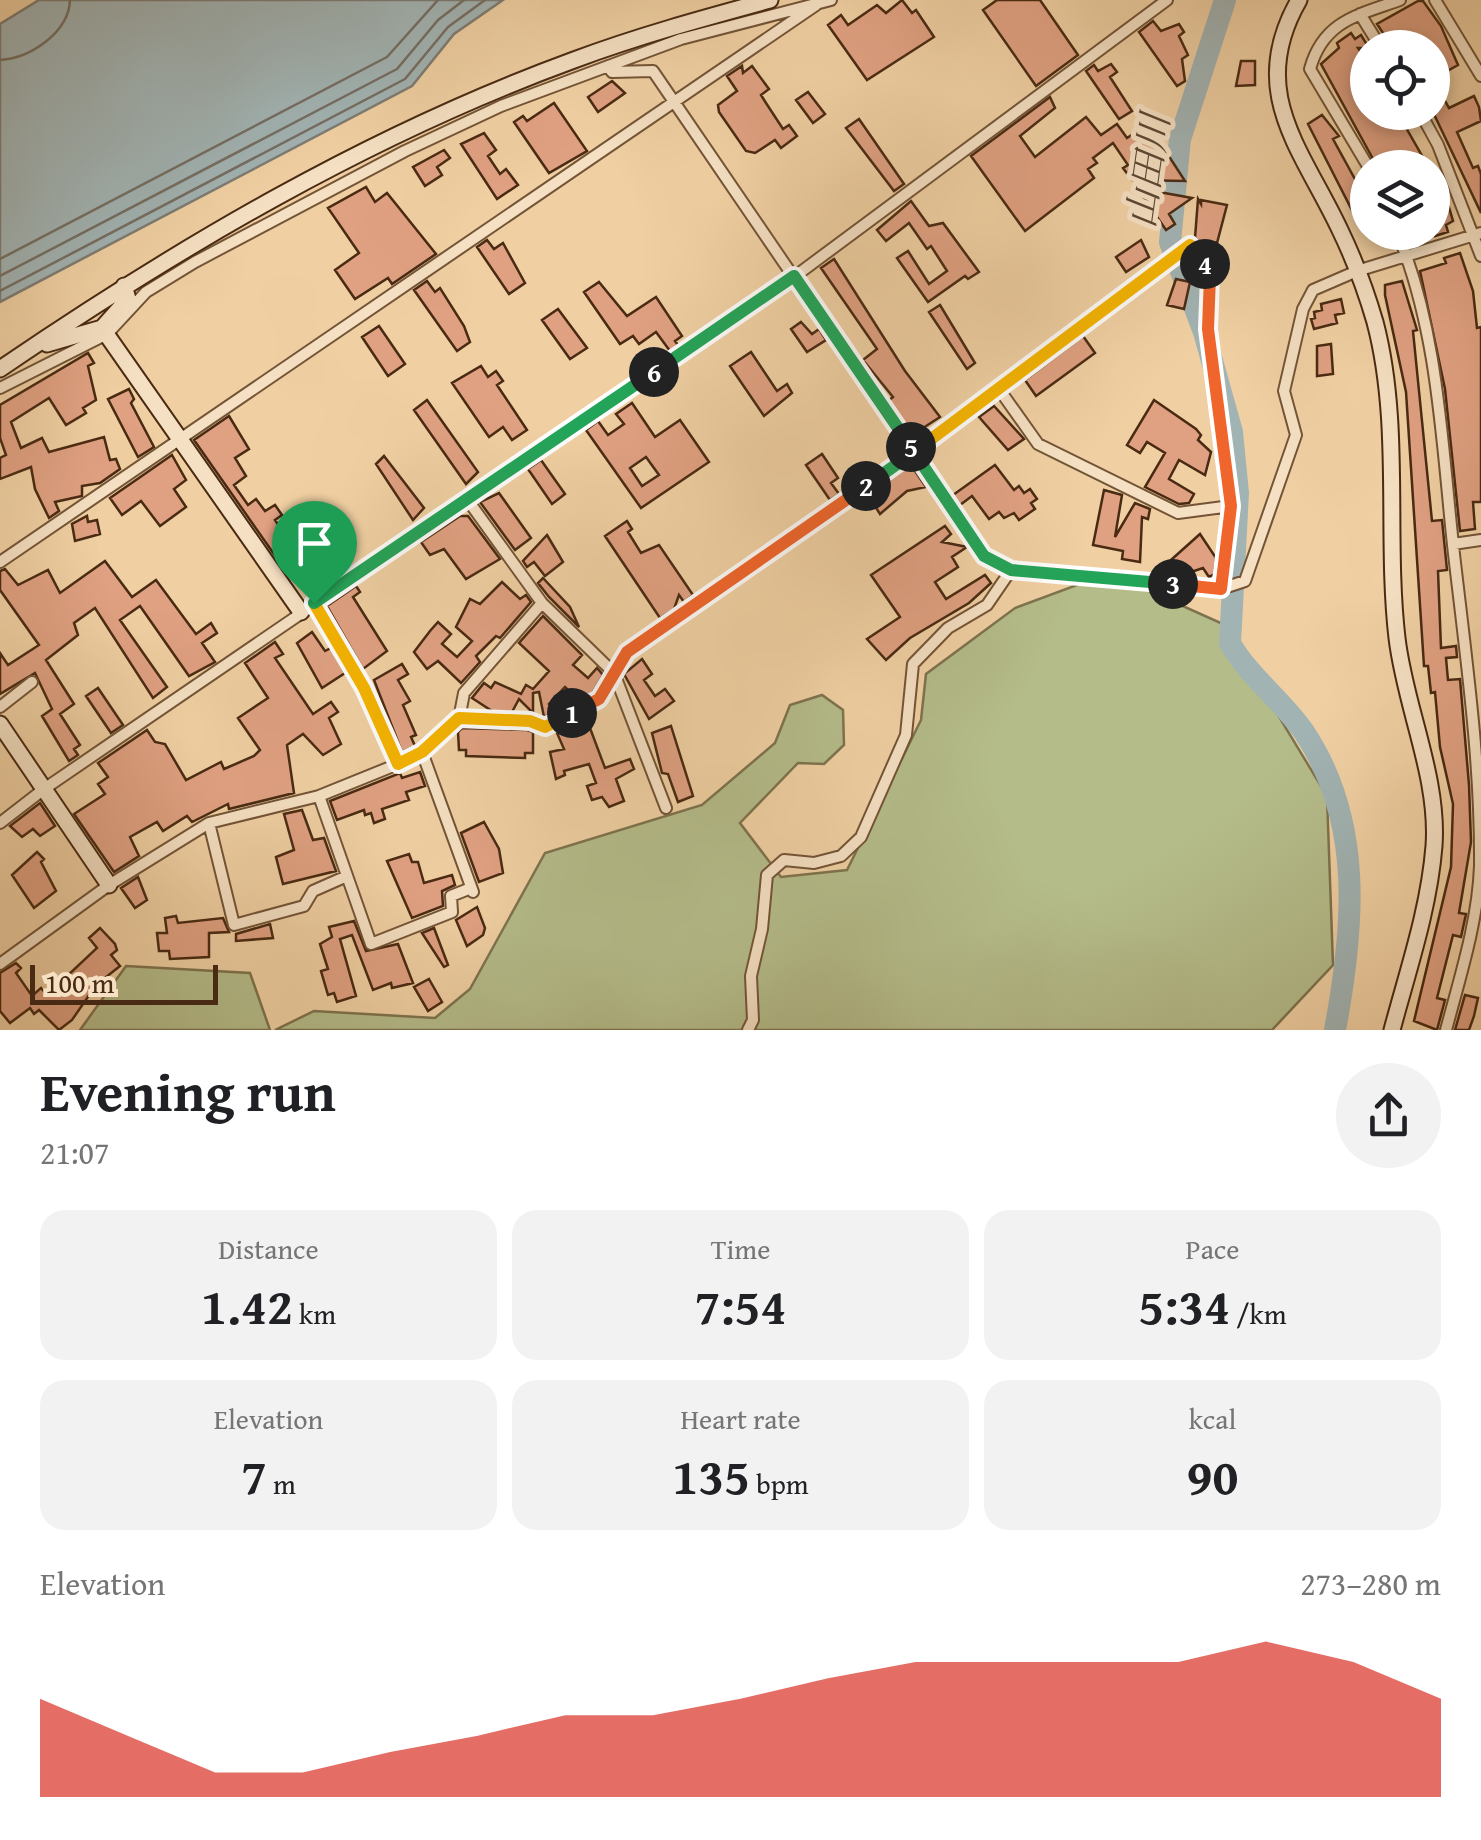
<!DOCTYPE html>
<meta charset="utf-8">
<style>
body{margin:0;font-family:"Gentium Book Plus","Noto Serif JP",serif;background:#f2f2f2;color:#202124;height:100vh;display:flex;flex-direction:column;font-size:38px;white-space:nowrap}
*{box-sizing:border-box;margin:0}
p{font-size:32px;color:#757577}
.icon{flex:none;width:55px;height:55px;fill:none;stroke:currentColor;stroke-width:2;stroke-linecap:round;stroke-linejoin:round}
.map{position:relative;height:1030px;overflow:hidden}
.drawer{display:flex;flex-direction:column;background:#fff;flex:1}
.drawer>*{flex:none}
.fabs{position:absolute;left:1350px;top:30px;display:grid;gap:20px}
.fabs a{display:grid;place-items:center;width:100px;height:100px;border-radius:50%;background:#fff;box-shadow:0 5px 15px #0003;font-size:50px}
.scale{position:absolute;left:30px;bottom:25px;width:188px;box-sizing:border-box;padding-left:10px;border:5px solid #492a12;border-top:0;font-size:28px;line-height:35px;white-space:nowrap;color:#492a12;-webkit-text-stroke:8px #f5e0c3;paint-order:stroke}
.pin{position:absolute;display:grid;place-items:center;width:85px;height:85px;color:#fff;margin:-102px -42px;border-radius:50% 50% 50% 0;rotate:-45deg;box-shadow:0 0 10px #0007}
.pin .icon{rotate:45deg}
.km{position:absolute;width:50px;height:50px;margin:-25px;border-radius:50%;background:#222;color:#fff;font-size:28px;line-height:50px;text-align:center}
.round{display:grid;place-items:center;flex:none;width:105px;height:105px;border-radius:52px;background:#f2f2f2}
.summary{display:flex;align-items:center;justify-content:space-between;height:170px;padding:0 40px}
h1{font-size:55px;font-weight:700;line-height:75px}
.figures{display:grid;grid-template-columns:repeat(3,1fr);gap:15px;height:170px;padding:10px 40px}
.figures div{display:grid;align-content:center;border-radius:25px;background:#f2f2f2;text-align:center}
.figures b{font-size:50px;font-weight:700}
.figures small{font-size:28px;font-weight:400}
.figures p{font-size:28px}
.chart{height:280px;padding:20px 40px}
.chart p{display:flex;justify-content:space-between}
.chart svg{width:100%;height:180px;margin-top:10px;fill:#d93025;opacity:.7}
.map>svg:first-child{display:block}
</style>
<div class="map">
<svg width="1481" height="1030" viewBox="0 0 1481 1030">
<rect width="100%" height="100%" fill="#f0d0a3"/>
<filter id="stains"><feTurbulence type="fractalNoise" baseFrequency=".002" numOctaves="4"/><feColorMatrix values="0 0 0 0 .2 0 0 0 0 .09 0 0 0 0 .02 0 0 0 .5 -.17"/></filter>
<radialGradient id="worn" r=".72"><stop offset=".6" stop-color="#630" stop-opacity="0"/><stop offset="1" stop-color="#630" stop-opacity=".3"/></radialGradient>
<path fill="#b4bc8a" stroke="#7e734e" stroke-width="2.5" d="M1109,573L1223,624L1327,796L1333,965L1272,1030H275L314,1011L435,1018L470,989L545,853L702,805L775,743L790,705L822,695L843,710L844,745L824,764L798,763L740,823L781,877L847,870L921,720L926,674L1015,608Z
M126,966L250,973L270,1030H80Z"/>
<path fill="#a1b3b3" stroke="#7e7c73" stroke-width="2.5" d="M39,0H503L454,34L412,86L0,302V24Z"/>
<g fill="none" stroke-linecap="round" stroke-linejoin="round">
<path stroke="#756e62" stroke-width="2.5" d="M0,60C31,58 69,32 70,0
M0,259L387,57L438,0
M0,276L397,69L438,20L464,0
M0,291L405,79L448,27L485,0"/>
<path stroke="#a1b3b3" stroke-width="22" d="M1225,0L1180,139L1170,242L1204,332L1232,432L1238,493L1230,643C1249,677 1282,700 1304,732C1364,822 1354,928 1335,1030"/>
</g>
<path fill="#e0a182" stroke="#492a12" stroke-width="2.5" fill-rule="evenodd" d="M902,0L912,13L916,10L934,37L867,80L828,25L841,15L848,25L877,5L886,13Z
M997,0H1040L1078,55L1036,86L983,10Z
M1418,1H1423L1441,26L1458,65L1433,79L1449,108L1474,96L1479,107L1481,121L1457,132L1473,168L1478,166L1481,174V213L1432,110V48H1426L1422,40L1410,48H1393L1377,24Z
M1153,21L1161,31L1179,24L1184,32L1179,36L1188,55L1182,59L1185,81L1177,86L1139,32Z
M1351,33L1355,39L1361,35L1369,48H1358L1368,63V112H1397L1429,168H1378L1321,64L1339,48L1337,43Z
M1241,61H1255V85L1236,86Z
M1111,64L1117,72L1110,77L1132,111L1119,119L1086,71L1094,65L1098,71Z
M742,66L743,73L752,66L769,89L761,95L766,103L783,129L789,125L797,136L781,148L775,140L755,153L746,151L719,112L718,105L737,91L727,76Z
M612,81L625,93L598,112L588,97Z
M808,92L825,114L813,123L796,100Z
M1050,97L1055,108L1020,136L1035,157L1086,117L1101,135L1117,124L1127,138L1145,126L1150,127L1185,181L1132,180L1123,168L1128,165L1113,143L1093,158L1097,163L1088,169L1094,178L1025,231L971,156Z
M554,103L587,151L549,173L514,122L523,116L527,121Z
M1322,115L1339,136L1333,139L1356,181L1368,176V187L1361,190L1368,217L1358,222L1308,124Z
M859,119L904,184L894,191L846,128Z
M484,133L496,150L488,156L500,174L506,169L518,185L497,199L461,144Z
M444,150L450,158L437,167L442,175L425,186L413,167Z
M366,187L375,202L387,193L436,254L392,284L388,278L355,299L335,270L359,253L328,208Z
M1137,188L1192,198L1169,214L1175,224L1166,230Z
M1198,199L1201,204V200L1227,205L1217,243L1206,241L1205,246L1195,238Z
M911,201L929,226L943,223L979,272L968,279L965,276L928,302L897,258L908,251L929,284L947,271L931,246L927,249L909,223L886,241L877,230Z
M1448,204L1453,221L1446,225L1448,232L1435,236L1432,209Z
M487,240L494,249L503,243L525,283L509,294L477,247Z
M1141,240L1149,257L1126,272L1116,257Z
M1460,253L1473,291L1477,328L1481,327V502H1473L1475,529L1460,531L1445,389L1420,271L1446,263L1444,258Z
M834,259L905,371L940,417L923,428L909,431L888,401L893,397L863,360L877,349L821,268Z
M1176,279L1190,282L1184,309L1167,305Z
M427,281L435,292L440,288L464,326L470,342L457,351L414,290Z
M1402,281L1417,330L1413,331L1432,521L1442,520L1447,570L1438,571L1441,648L1456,646L1457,657L1446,658L1448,680L1460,679L1469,785L1471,842L1459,913L1466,914L1461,937L1453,935L1437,998L1445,1000L1437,1030L1414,1021L1451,867L1453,804L1440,747L1435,692L1431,693L1428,666H1424L1406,392L1385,295V285Z
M599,282L627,316L656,297L682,336L675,341L678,345L670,351L656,332L639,344L633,336L620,344L584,292Z
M1341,299L1344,313L1335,315L1337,323L1314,329L1311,319L1315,318L1314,312L1322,310L1321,304Z
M940,305L975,363L967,369L929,312Z
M558,309L587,348L570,359L542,320Z
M801,322L812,334L819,329L826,340L807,352L791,329Z
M379,326L405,364L388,376L362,337Z
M1083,336L1095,353L1036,396L1025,380Z
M1331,344L1333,374L1317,376V346Z
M751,352L777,391L787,384L792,393L764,416L730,366Z
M88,353L94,363L88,366L96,400L83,408L86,413L66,425L49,398L11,422L21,448L42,438L49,452L104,437L110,460L116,459L120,469L100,483L82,486V496L55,502L59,511L49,518L35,489L31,467L0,479V458L6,455L0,438V405Z
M481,366L488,377L496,371L503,381L497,385L527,430L512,440L503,427L489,437L452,383Z
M129,389L134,399L131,403L154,447L138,457L108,399Z
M427,400L478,472L466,484L414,410Z
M1154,400L1196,429L1201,435L1198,440L1211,452L1205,475L1179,460L1169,479L1194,494L1189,503L1179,504L1145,487L1165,453L1147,442L1140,453L1127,445Z
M632,403L655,437L680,420L709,462L641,508L586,430L598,421L608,435L624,424L616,414ZM646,457L659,475L642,486L630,468Z
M994,406L1024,439L1008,450L979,417Z
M229,416L249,449L235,458L246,476L234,485L248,505L256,499L265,511L275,505L282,515L275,520L293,546L276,557L194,440Z
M822,454L838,478L831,483L839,494L830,500L806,465Z
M172,455L186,480L174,489L186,507L160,526L141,501L122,515L110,498Z
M384,456L424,508L413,520L376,464Z
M541,460L565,494L552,504L528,469Z
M911,465L926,487L907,491L880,514L868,495Z
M995,465L1014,490L1019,486L1024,493L1030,489L1037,499L1031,503L1035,509L1019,520L1014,513L1004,518L999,512L989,519L972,496L960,505L953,495Z
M1104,490L1122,495L1115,537L1135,503L1150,509L1148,519L1142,517L1140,562L1122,559L1123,551L1093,545Z
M499,493L531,538L515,550L480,502Z
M87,516L88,522L97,520L100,534L75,541L72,524Z
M460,516H468L500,559L466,579L444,549L430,555L421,542Z
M627,521L632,529L628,532L641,553L659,545L693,595L684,602L679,595L674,609L660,618L605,536Z
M945,526L951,534L942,542L967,547L952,557L958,567L935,582L946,599L985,575L991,583L969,603L910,638L886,660L867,639L900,617L871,575Z
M1200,534L1216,558L1214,574L1209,577L1203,568L1182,575L1171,560Z
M547,535L563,562L545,576L534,562L527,567L523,561Z
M342,542L349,551L338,558L347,572L314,594L330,579L317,559Z
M105,561L132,597L156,580L196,634L211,623L217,633L202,643L215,662L189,676L140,606L120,620L167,687L153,698L95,608L74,623L78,635L46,660L74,704L60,714L80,745L74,749L78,755L69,761L42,716L52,709L35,673L0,694V653L8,665L39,645L0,590V571L5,569L18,585L48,570L60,593Z
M543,578L570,607L579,627L549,597L538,583Z
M502,582L520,599L526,595L531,602L500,638L496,636L476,656L480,662L461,683L438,661L427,669L414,652L430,631L438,622L451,634L442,644L457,657L472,641L456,627L470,599L480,604Z
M356,586L360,592L353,597L387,651L363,669L327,606Z
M543,616L582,655L573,665L588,678L597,668L603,675L593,692L579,700L565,687L549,704L556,711L544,717L539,692L533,693V713L519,699L512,712L492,711L472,698L484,683L491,688L495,682L521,694L526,685L533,689L549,671L519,643Z
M312,632L325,651L331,648L345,673L322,688L297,643Z
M275,642L283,654L275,658L313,714L331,702L338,712L329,718L341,744L323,755L303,734L287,745L294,793L229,809L228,804L192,822L187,816L163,831L157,822L130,837L139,856L114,872L74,814L105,794L98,784L108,777L98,763L147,730L155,742L165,744L186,780L221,762L224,769L254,756L260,750L238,718L268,698L245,663Z
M642,659L652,674L644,680L655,696L665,689L674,701L649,719L624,674Z
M402,664L408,674L398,680L410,701L403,705L416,735L411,737L415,746L402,752L374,680Z
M98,688L123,725L111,733L86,696Z
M587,720L605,768L630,759L634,769L616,779L624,801L609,807L602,797L592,800L587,786L596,783L589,764L564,771L565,775L556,779L550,752L564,749L557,733Z
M671,726L693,796L678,802L668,774L662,773L652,733Z
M462,728L527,730L533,732V753H525V758L466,756V750H459L458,732Z
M420,772L425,786L406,792L409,800L382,809L385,819L374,823L371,813L365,815L364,810L337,820L330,801L400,773L402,778Z
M40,803L55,826L40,836L33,829L22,837L10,826Z
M302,810L313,840L324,838L336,871L283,884L276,857L294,850L284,814Z
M484,822L499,849L503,873L479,882L461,833Z
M37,852L44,859L41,862L56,891L34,908L12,875Z
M409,854L412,862H418L424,883L452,875L455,885L442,891L443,906L412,918L387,861Z
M138,877L147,900L135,908L121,888Z
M477,907L485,928L483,935L467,946L456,920Z
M176,916L178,923L223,918L229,932L209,933V957L170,959L169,951H159L157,933H167L165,918Z
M354,921L366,951L398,944L413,983L392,988L391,983L373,990L352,935L340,939L356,996L337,1002L334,993L328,995L321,971L328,969L320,944L332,937L329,927Z
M270,924L273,938L236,941V934Z
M100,928L115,944L117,950L111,955L120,966L96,985L72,1020L59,1030L39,1010L34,1014L30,1008L10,1023L0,1011V973L16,963L21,968L16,973L32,996L41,988L47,995L97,948L89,938Z
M434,928L448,965L444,967L422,933Z
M429,979L442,1002L428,1011L414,987Z
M1465,995L1478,998L1474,1016L1469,1030H1455Z"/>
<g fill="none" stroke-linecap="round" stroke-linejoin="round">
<g stroke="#735436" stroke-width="14">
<path id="street" d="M1435,0L1481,76
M1360,14L1381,48
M608,66L612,72L653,71L984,556L1011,570L1221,589L1245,581L1296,435L1284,391L1303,309L1313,290L1357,271L1481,233
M1420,112L1438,145L1481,256
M1369,168L1310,69C1323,21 1358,15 1400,0
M1397,232C1439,332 1442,448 1454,554C1466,658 1481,762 1480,866C1478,921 1460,977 1446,1030
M0,388L107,334L146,292L195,262L405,151L501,106L681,39L831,0
M999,389L1038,444L1178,513L1231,506
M467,499L542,603L614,673L666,808
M1453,544L1481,540
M0,562L816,5
M315,603L364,688L398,764
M0,707L32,682
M459,719L464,693L542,603
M422,752L473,892
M319,796L371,944L452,912L451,896L471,888
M0,823L44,789L794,277L1167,0
M209,823L234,925L304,906L313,891L347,876
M0,964L109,885L209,823L319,796L398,764L422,752L459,719L529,721L545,727L599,699L627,652L914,452L1190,245L1201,254L1210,277L1208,329L1231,506L1221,589
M748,1030L753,1020L751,976L762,929L767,875L784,860L814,863L841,856L861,837L906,735L913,664L948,628L987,605L1011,570"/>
</g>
<g stroke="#492a12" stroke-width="19">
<path id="secondary" d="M1299,0C1246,92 1302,149 1340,230C1354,259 1366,291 1375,322C1402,424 1385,535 1397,638C1405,707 1439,777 1434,846C1429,909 1408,970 1392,1030
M102,328L301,612
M47,344L102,328L128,299L124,286
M0,369C179,247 369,135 574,60C638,36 704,18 770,0
M0,724L109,885"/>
</g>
<use href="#street" stroke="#f5e0c3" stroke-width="10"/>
<use href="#secondary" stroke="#f5e0c3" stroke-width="15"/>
</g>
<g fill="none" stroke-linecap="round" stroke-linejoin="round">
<g stroke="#fff" stroke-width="20">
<path id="split-1" d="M314,603L364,688L398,764L422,752L459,718L530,721L545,727L572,713"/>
</g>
<g stroke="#fff" stroke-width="20">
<path id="split-2" d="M572,713L599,699L627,652L866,486"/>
</g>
<g stroke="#fff" stroke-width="20">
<path id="split-3" d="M866,486L914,452L984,556L1011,570L1173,584"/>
</g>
<g stroke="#fff" stroke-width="20">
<path id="split-4" d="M1173,584L1221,589L1231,506L1208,329L1210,276L1205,264"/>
</g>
<g stroke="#fff" stroke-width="20">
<path id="split-5" d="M911,447L914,452L1190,245L1205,264"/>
</g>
<g stroke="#fff" stroke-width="20">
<path id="split-6" d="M654,372L794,276L911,447"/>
</g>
<g stroke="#fff" stroke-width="20">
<path id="split-7" d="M314,603L654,372"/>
</g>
<use href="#split-1" stroke="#f5b400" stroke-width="12"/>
<use href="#split-2" stroke="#f0652b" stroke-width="12"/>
<use href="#split-3" stroke="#22a559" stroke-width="12"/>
<use href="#split-4" stroke="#f0652b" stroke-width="12"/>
<use href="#split-5" stroke="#f5b400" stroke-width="12"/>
<use href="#split-6" stroke="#22a559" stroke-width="12"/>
<use href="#split-7" stroke="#22a559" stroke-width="12"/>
</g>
<g text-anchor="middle" stroke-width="10" stroke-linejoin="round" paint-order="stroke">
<g font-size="38" font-style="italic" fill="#5b4532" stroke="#f5e0c3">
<text transform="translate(1148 171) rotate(-82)" y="13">山田川</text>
</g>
</g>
<rect width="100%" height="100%" filter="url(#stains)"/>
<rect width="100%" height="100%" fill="url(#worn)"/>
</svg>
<div class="fabs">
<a><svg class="icon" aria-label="locate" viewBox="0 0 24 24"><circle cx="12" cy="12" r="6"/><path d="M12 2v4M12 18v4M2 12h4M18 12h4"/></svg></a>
<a><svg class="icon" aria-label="layers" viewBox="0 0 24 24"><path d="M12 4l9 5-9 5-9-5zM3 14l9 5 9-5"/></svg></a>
</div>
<div class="scale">100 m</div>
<div class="pin" style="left:314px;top:603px;background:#1e9e55"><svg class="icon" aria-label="arrive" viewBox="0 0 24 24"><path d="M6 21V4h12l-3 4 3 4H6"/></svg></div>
<b class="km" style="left:572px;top:713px">1</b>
<b class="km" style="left:866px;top:486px">2</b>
<b class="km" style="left:1173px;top:584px">3</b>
<b class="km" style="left:1205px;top:264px">4</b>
<b class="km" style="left:911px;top:447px">5</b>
<b class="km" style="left:654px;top:372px">6</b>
</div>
<section class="drawer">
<div class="summary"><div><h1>Evening run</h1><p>21:07</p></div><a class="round"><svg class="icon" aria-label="share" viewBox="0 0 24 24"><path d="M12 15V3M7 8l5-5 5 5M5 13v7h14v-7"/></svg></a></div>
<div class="figures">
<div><p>Distance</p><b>1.42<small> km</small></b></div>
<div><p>Time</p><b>7:54</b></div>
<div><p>Pace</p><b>5:34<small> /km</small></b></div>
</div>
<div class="figures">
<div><p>Elevation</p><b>7<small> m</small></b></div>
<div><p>Heart rate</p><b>135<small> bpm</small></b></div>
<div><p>kcal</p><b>90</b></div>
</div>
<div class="chart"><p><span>Elevation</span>273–280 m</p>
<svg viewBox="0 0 160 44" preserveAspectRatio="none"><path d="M0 44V20L10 29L20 38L30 38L40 33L50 29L60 24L70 24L80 20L90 15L100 11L110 11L120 11L130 11L140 6L150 11L160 20V44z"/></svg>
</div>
</section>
